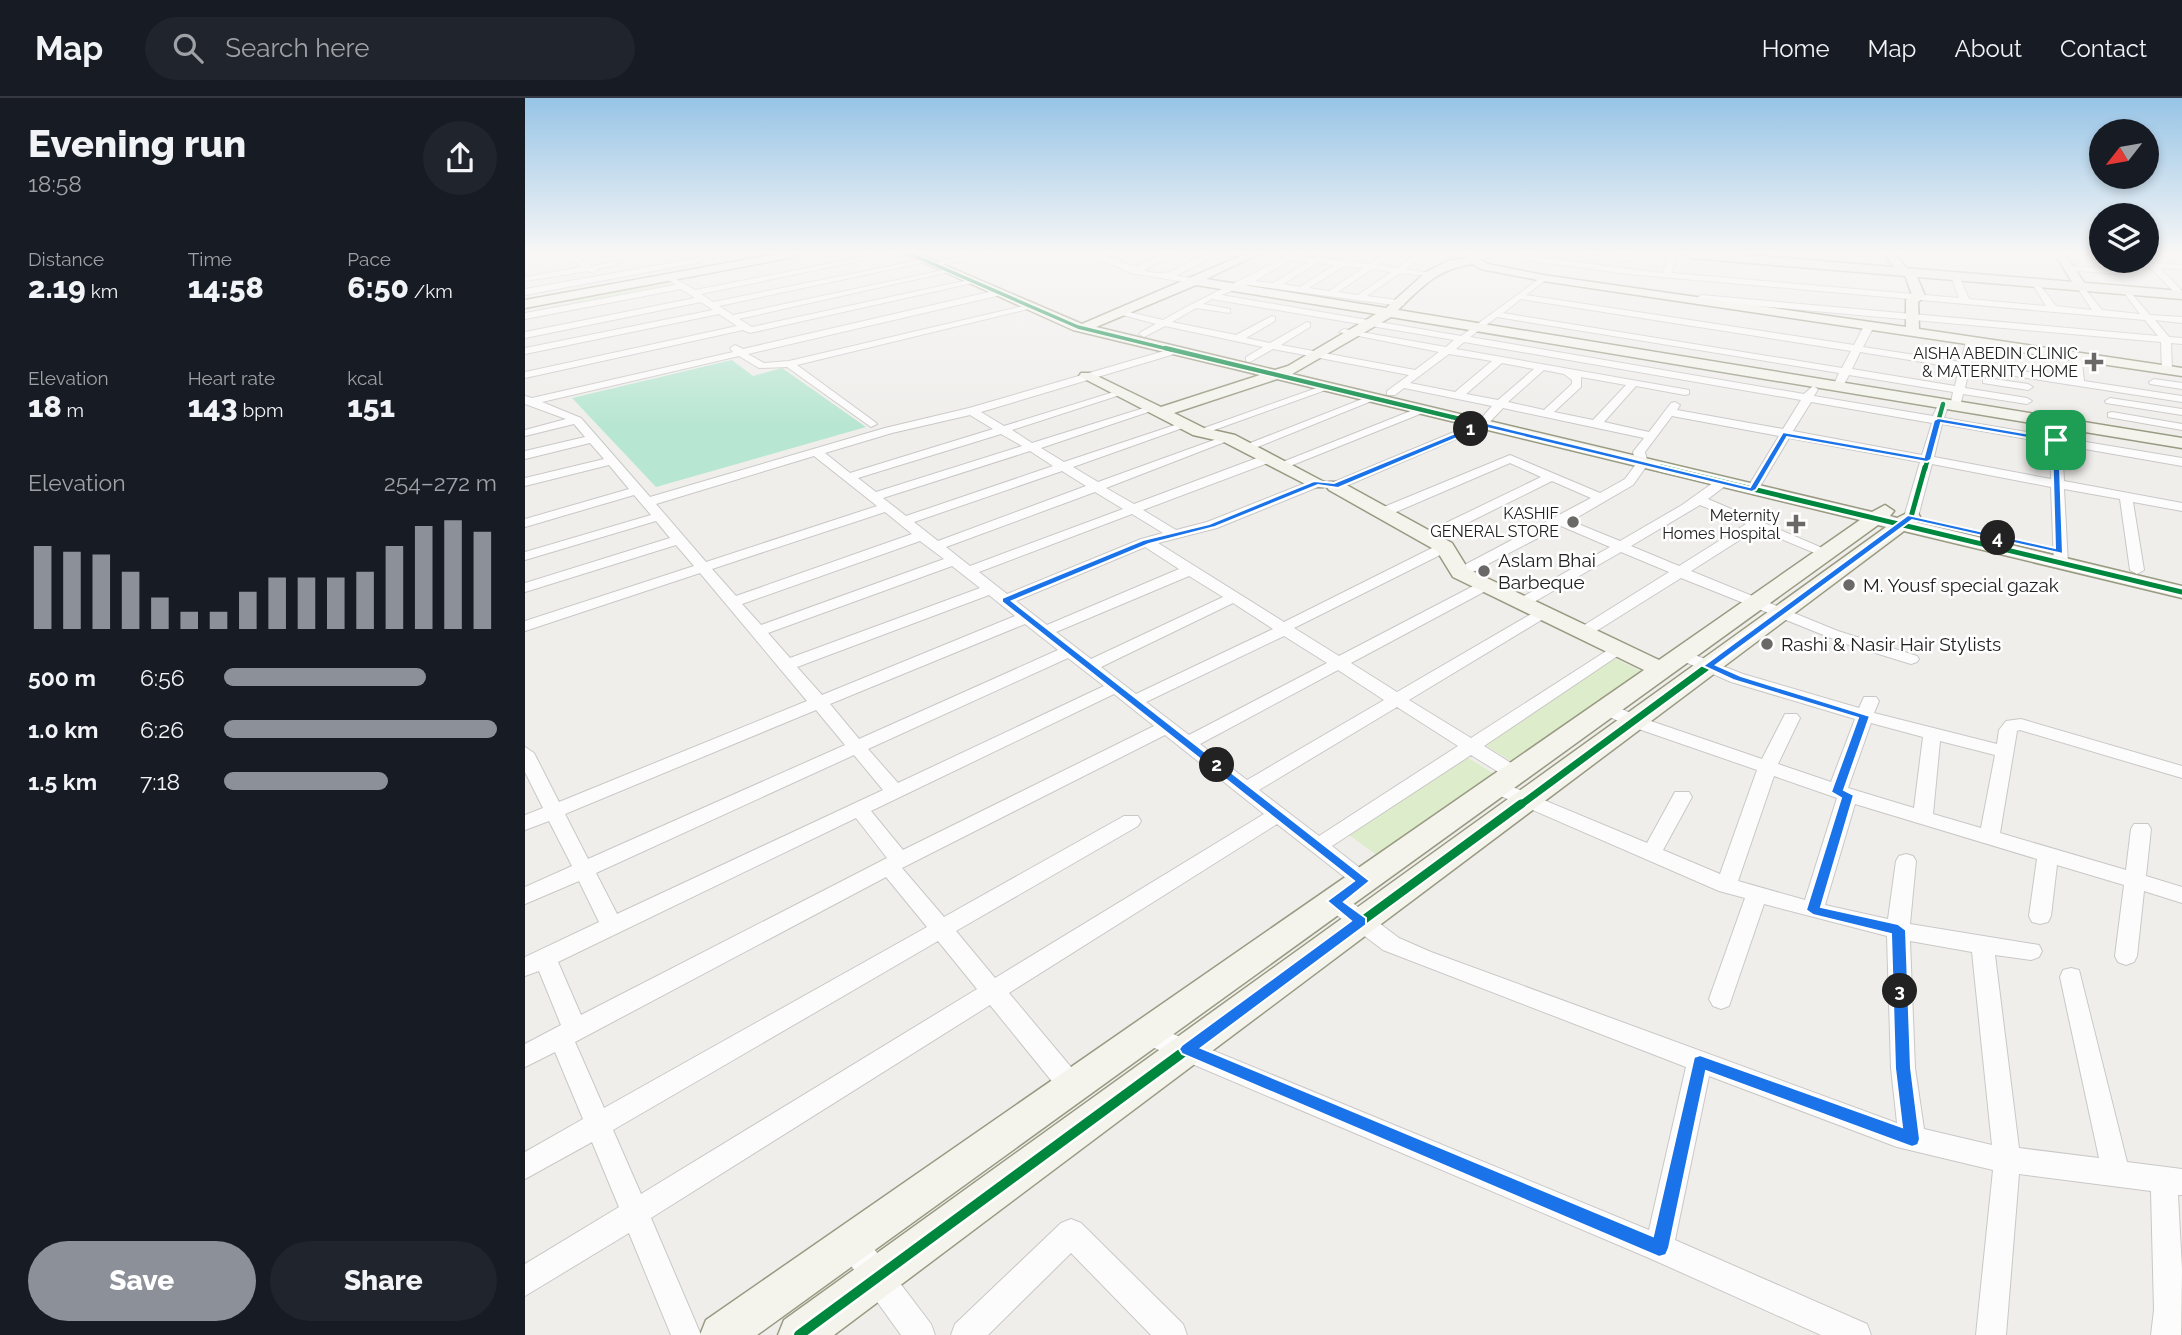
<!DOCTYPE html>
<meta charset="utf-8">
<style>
body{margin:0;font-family:Raleway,sans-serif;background:#20242c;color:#f1f3f6;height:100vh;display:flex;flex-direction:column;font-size:26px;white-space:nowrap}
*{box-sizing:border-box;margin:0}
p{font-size:23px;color:#9ea1a6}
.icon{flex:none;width:38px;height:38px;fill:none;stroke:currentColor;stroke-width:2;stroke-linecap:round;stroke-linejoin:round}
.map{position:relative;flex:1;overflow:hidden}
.details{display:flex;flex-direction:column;background:#171b24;width:525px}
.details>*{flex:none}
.needle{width:46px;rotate:239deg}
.fabs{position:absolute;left:1564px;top:21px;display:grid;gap:14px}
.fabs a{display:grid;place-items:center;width:70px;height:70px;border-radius:50%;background:#171b24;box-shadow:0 4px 10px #0003;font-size:35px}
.pin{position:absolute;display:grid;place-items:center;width:60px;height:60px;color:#fff;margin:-30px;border-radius:14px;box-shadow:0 4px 10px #0006}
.km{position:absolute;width:35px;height:35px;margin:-18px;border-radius:50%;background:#222;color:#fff;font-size:19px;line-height:35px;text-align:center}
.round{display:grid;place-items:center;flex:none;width:74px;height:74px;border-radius:37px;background:#20242c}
.overview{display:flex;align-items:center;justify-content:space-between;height:119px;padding:0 28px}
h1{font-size:38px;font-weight:800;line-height:52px}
.metrics{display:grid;grid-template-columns:repeat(3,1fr);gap:10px;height:119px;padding:7px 28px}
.metrics div{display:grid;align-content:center}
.metrics b{font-size:30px;font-weight:800}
.metrics small{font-size:19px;font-weight:400}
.metrics p{font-size:19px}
.chart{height:196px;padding:14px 28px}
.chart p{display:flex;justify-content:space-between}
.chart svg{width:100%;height:126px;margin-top:7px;stroke:#8c9099;stroke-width:6}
.action{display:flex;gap:14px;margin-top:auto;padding:14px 28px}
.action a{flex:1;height:80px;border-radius:42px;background:#8c9099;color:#fff;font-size:28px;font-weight:800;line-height:80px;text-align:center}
.action a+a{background:#20242c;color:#f1f3f6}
ul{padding:0 28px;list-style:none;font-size:23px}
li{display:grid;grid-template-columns:112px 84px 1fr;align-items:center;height:52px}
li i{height:18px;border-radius:9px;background:#8c9099}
header{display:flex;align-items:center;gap:42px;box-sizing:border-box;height:98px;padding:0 35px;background:#171b24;border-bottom:2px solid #363941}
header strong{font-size:33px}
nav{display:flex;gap:38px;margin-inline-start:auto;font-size:24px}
.search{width:490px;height:63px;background:#20242c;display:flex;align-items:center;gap:18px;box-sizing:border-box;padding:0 24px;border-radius:38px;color:#9ea1a6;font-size:26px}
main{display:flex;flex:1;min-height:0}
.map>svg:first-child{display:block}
</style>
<header>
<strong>Map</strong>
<div class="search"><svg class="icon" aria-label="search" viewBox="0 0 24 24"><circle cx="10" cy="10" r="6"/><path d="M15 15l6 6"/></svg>Search here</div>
<nav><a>Home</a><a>Map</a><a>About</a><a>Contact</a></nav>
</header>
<main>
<section class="details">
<div class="overview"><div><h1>Evening run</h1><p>18:58</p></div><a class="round"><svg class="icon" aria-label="share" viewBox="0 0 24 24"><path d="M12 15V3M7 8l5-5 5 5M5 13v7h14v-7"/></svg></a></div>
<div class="metrics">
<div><p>Distance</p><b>2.19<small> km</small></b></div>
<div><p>Time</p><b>14:58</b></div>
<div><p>Pace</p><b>6:50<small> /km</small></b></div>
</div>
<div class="metrics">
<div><p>Elevation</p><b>18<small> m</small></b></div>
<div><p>Heart rate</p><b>143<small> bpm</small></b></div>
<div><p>kcal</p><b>151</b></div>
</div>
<div class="chart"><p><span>Elevation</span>254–272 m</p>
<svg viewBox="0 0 160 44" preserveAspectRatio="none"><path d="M5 44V15M15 44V17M25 44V18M35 44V24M45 44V33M55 44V38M65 44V38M75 44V31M85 44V26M95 44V26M105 44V26M115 44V24M125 44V15M135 44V8M145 44V6M155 44V10"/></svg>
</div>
<ul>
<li><b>500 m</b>6:56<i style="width:74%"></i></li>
<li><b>1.0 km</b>6:26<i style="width:100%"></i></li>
<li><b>1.5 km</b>7:18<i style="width:60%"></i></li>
</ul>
<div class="action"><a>Save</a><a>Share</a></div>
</section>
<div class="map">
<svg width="1657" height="1237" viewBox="0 0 1657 1237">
<rect width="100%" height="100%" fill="#f0eeeb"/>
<path fill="#ddeccb" d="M139,183L147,188L50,207L43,201Z
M1089,560L1118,574L989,665L960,647Z
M942,659L971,677L853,758L824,737Z"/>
<path fill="#b7e6d2" d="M207,262L228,278L257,270L341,329L131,389L47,300Z"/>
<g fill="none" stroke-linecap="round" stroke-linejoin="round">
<g stroke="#c9c8c7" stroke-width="2">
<path id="street" d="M39,156H48L66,168L90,164L94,166L72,171L69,175L63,173L0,183V179L57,169Z
M353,156H368L176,196L188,204L401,161L405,163L194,208L208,217L424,171L428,173L214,221L227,229L448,181L452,184L225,235L218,232L0,280V274L212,228L194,216L0,256V250L188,212L176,204L0,240V234L170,200L156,191L0,221V215L150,187L140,179L144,177L170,192Z
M449,156H465L409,168L405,166Z
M563,156H574L611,169L640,156H650L618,172C653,185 662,155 692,156L651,178L674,181L671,186L606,175Z
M765,156L789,160L794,158C801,161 811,164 821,161L824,164L844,166L860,156H869L853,167L872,170L891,156H900L881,171L909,176L905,178L875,175L842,198L879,203V207L876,208L723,187L696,197L936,238L1018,178L1021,182L1001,197L1329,247L1339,228L1344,225L1349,228L1338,249L1436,264L1441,243L1446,240L1451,243L1446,265L1548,281L1547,258L1556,256L1559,283L1657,298V304L1444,271L1440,290L1502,300L1507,303L1502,306L1438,296L1436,304L1431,307L1426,304L1428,294L1324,277L1319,286L1315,287L1310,284L1314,275L972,219L945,239L1279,296L1288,288L1293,291L1289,298L1408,318L1412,309L1416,308L1422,311L1419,320L1525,338L1524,324L1530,321L1536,324L1537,340L1657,360V368L1537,347L1539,383L1657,405V413L1608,404L1619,472L1612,476L1605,472L1595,401L1539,391L1543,466L1536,470L1529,466L1526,389L1407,366L1393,419L1386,423L1379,419L1395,364L1264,340L1233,392L1227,396L1221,392L1254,338L1147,318L1120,354L1123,366L1108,387L1046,423L1095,443L1157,407L1192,382H1200V388L1183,401L1309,455L1302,459L1297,458L1232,431L1166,473L1313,533L1392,558L1394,561L1392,564L1386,566L1321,546L1156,480L1065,537H1053L1051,534L1053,531L1144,474L1096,454L1002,508H992L989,505L992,502L1085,449L1036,428L940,478H930L928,475L930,472L1066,400L1027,383L908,442H898V436L1016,379L985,365L864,417H854V411L985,357L1075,395L1100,381L1111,366L1108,354L1119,340L978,310L961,328L814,391L793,389L692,430L633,445L759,524L915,446H925V452L769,530L814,558L956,484H966L968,487L966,490L826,565L872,594L1013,512H1023L1026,515L1023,518L884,602L946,640L1089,548L1095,546L1103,551L959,648L997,672L999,676L997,680H983L946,657L807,748L845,778L848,783L845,788L838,791L831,788L752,726L484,895L556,981L560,989L556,997L547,1000L538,997L465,907L126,1120L176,1237H146L104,1135L0,1198V1166L94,1109L67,1044L0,1081V1054L58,1021L30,954L0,969V946L36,927L14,873L0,878V859L74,824L54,783L0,806V789L47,768L24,723L0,732V717L18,710L0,674V649L9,655L34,704L282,603L175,475L0,533V523L169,468L151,447L0,494V485L145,440L131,423L0,462V454L126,417L109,397L0,429V421L104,391L84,367L0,388V380L79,361L65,345L0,361V353L60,339L49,326L0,338V332L41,321L0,306V298L7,300L208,254L205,250L210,247L218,251L473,192L476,197L223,256L239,265L264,263L507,206V210L272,267L350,324L352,326L346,329L262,269L234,270L214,258L17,304L56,320L125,399L360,330L444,310L653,249L658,252L656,254L456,314L479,328L592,293L601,295L487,332L507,345L622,309L632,311L516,350L539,364L656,325L666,327L548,369L573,384L700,338L710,340L581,390L609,406L740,357H748V363L618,412L651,432L682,424L788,382L809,384L953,324L967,308L879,290L870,297H862V293L884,277L748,251L725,264L721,263V259L738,249L640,228L619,239L614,236L616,234L631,226L590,215L595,212L638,222C679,198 723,180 765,156ZM766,162L783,164L748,185L730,183ZM792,165L809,167L775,189L758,186ZM819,168L838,170L804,193L784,190ZM847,171L866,174L833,197L813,194ZM687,201L929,242L921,249L819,231L814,234L914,254L890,272L756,247L785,229V225L782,224L745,245L721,240L750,223V219L747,218L711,237L647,224L671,210L705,215V211L678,206ZM996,201L1326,253L1317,270L978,215ZM939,244L1276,302L1258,331L1152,312L1155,307L1150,304L1146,305L1124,334L1079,324L1111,288L1160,297L1164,296V292L931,251ZM1335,254L1434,270L1430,288L1327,271ZM924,256L967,263L930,294L885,285ZM977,265L1009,271L973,302L941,296ZM1019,272L1039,276L1047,282V286L1019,312L983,304ZM1056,279L1101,287L1068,322L1029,314L1056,289ZM1286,304L1407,325L1397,357L1268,333ZM445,317L468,331L325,375L300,355L367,335ZM1417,326L1525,345L1526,381L1409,359ZM476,336L497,348L351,394L333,380ZM505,353L528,368L381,418L358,400ZM289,358L352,408L181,464L131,406ZM537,373L561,388L413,443L389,424ZM570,394L598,411L445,468L421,449ZM1175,407L1221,426L1154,468L1106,448ZM360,414L387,436L211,498L187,471ZM607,416L638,435L616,441L482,496L454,474ZM395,443L419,461L236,527L217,506ZM620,449L654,471L522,527L491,503ZM427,468L455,490L265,560L243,535ZM664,478L698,499L566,561L531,534ZM464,497L490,518L297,597L272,569ZM708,505L748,531L611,596L576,569ZM500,526L533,552L334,641L305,606ZM759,538L802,565L664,637L621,604ZM543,560L579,588L373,685L343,651ZM813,572L859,602L722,682L675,646ZM589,596L629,628L378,752L346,713ZM872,609L933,648L794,738L734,692ZM291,612L320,647L63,761L40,716ZM640,637L739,716L470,880L431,833L613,728L616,723L613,718H599L419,819L377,770ZM329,657L358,692L92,816L71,775ZM331,720L362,760L56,917L33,864ZM361,779L402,829L79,1010L50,944ZM413,843L452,891L116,1096L88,1032Z
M944,156H988L1138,175L1143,156H1151L1147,175L1434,200L1426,178L1430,176L1434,178L1444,201L1521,208L1507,185L1511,182L1531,208L1567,212L1552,189L1556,186L1577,212L1615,216L1597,192L1601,189L1625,217L1657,219V225L1630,222L1644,239L1657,240V246L1646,245L1647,272L1642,275L1637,272L1636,244L1176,203L1172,200L1176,197L1633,238L1620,222L1103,176L972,158L948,163L942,158Z
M1063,156L1103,158V156H1111L1106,163Z
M1555,156H1577V159Z
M174,160L177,164L0,197V191Z
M1576,163L1657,167V171L1635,170L1657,193L1650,195L1625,169Z
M1544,168L1596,172L1600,174L1596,176L1541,172Z
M1462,280L1503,286L1508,289L1503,292L1458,285V281Z
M1629,281L1657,285V291L1625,286L1624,284Z
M800,287L809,289L678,336L668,334Z
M845,298L854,300L725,352L715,349Z
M1585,300L1657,311V317L1581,305L1580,303Z
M896,309L902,312L900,314L760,370L750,367Z
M1587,314L1657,326V332L1583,319V315Z
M1157,552L1218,576L1334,610L1339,599H1351L1354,603L1349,615L1472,646L1474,632L1481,623L1496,621L1657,668V680L1495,632L1492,633L1475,735L1601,772L1606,731L1609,726H1623L1626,731L1621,778L1657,789V805L1619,793L1612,858L1609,864L1601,867L1593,864L1590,858L1599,787L1532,767L1526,818L1523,824L1515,826L1507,824L1504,818L1512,761L1330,706L1300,807L1363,821L1371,763L1374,758L1381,756L1388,758L1391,763L1385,826L1514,847L1517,853L1514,859L1506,862L1470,857L1494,1050L1574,1060L1535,879L1538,872L1546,870L1554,872L1602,1064L1657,1071V1097H1653L1657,1172L1656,1237H1626L1629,1212L1626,1093L1494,1076L1481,1237H1451L1468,1072L1372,1049L1184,978L1150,1142L1342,1226L1346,1237H1296L1124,1160L613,943L610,936L613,929L622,926L631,929L1124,1132L1161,969L858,852L801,809L798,803L801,797L809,795L817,797L874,840L906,854L1372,1025L1366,970L1362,838L1239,806L1204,908L1196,911L1188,908L1184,901L1220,800L1194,793L964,693L962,689L964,685H978L1122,745L1150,694H1164L1167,699L1138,752L1195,776L1232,672L1102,627L1076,615L1073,611L1076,607H1088L1114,619L1237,661L1260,616H1272L1275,620L1253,666L1306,684L1330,621L1206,584L1151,560L1149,557ZM1346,625L1398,639L1389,710L1323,690ZM1415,643L1470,657L1456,730L1408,716ZM1249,678L1312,700L1280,802L1213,783ZM1385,843L1447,854L1467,1047L1399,1031L1390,970Z
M546,1121L556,1125L658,1226L662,1237H626L546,1155L463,1237H426L430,1226L536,1125Z
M327,1131L337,1135L406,1226L410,1237H376L317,1155L313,1145L317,1135Z"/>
</g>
<g stroke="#999a82" stroke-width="3">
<path id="secondary" d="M252,156H274L269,159L0,210V202Z
M380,156H394L557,226L720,156H734L681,181L861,210L901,174L923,163L948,158L963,166L1018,177L1381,229V202L1387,197L1379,174L1389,172L1400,198L1393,204L1394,231L1657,270V278L1018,183L956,171L948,166C912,171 898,188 873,212L1657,340V350L866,219L767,276L1347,414L1360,407L1369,413L1365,418L1372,420L1386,413L1393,415L1395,419L1391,424L1657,488V500L1379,433L309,1237H253L259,1222L1361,429L1353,427L232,1237H175L181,1222L1119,572L928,479L912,453L804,392L801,388L804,384H816L927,445L943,471L1134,562L1335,422L752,281L649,315L679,330L710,337L801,385L798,389H786L699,344L668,337L554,278L556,275H566L636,309L735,277L548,232ZM671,187L851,216L763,268L750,272L571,229Z
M1360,156H1370L1381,170L1379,172H1371Z
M1530,156H1540L1562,189L1560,192H1552Z"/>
</g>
<g stroke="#a79c86" stroke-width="3">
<path id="primary" d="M1160,156H1210L1657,193V201L1166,160Z"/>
</g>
<use href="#street" fill="#fdfcfc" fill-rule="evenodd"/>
<use href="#secondary" fill="#f4f4ed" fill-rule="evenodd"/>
<use href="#primary" fill="#f3ede7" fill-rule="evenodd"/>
<g stroke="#fff" stroke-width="5">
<path id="cycleway-far5" d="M385,156L553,229L647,252"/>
</g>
<g stroke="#fff" stroke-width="7">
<path id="cycleway-far4" d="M640,250L1143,371
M1400,371L1418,306"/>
</g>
<g stroke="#fff" stroke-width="9">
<path id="cycleway-far3" d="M1136,369L1657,494
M1249,520L1386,419L1400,369"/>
</g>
<g stroke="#fff" stroke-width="11">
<path id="cycleway-far2" d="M994,708L1251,518"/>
</g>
<g stroke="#fff" stroke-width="13">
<path id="cycleway-far1" d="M674,943L996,706"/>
</g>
<g stroke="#fff" stroke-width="15">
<path id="cycleway" d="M274,1237L676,941"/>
</g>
<use href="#cycleway-far5" stroke="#00873e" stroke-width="3.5"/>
<use href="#cycleway-far4" stroke="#00873e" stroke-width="4.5"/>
<use href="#cycleway-far3" stroke="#00873e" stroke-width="5"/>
<use href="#cycleway-far2" stroke="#00873e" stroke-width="7"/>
<use href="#cycleway-far1" stroke="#00873e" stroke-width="9"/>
<use href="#cycleway" stroke="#00873e" stroke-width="10"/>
</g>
<linearGradient id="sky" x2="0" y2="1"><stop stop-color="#97c4e6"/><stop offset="0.47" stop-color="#f8f7f6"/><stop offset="1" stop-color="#f8f7f6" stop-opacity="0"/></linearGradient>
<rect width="1657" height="329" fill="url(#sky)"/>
<path fill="#1a73e8" stroke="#fff" stroke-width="2" fill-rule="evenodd" d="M1413,320L1534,341L1538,456L1387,422L1191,567L1216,578L1345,618L1319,692L1329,697L1296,809L1373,826L1381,832L1386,970L1395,1041L1393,1047L1387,1049L1181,973L1144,1150L1141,1157L1134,1159L657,956L654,951L657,947L826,823L802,803L829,783L477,504V500L618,442L684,426L789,383L809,385L957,324L1225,389L1258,334L1399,359L1409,322ZM1416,325L1527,344L1530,450L1383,417L1178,568L1208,582L1333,620L1306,694L1316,700L1281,812L1288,817L1366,836L1370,970L1377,1029L1175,957L1169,959L1128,1138L676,950L841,827V820L819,804L845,783L487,503L624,446L690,429L793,387L813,390L958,329L1227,394L1231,392L1262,339L1402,364L1406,362Z"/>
<g fill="#6a6968" stroke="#fff" stroke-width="2.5">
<path d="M1565.5 253.5h7v7h7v7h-7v7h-7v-7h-7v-7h7z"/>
<circle cx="1048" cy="424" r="7"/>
<path d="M1267.5 415.5h7v7h7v7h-7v7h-7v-7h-7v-7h7z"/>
<circle cx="959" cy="473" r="7"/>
<circle cx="1324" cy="487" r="7"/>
<circle cx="1242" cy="546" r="7"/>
</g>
<g text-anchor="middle" stroke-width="5" stroke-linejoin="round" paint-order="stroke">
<g font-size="16" fill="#222" stroke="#fff" text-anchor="end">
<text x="1553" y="261">AISHA ABEDIN CLINIC<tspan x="1553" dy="18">&amp; MATERNITY HOME</tspan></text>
<text x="1034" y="421">KASHIF<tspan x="1034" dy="18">GENERAL STORE</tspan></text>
<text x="1255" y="423">Meternity<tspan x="1255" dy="18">Homes Hospital</tspan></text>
</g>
<g font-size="19" fill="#222" stroke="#fff" text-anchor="start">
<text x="973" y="469">Aslam Bhai<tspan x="973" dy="22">Barbeque</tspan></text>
<text x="1338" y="494">M. Yousf special gazak</text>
<text x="1256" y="553">Rashi &amp; Nasir Hair Stylists</text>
</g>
</g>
</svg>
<div class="fabs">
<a><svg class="needle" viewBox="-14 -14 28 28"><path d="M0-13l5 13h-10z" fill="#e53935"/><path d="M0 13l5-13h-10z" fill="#9ea1a6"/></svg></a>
<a><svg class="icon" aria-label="layers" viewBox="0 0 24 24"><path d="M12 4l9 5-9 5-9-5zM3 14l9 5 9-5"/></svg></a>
</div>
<div class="pin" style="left:1531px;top:342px;background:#1e9e55"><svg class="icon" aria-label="arrive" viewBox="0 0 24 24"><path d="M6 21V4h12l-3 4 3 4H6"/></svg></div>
<b class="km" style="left:946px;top:331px">1</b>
<b class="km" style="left:692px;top:667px">2</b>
<b class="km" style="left:1375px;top:893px">3</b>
<b class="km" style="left:1473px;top:440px">4</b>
</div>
</main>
